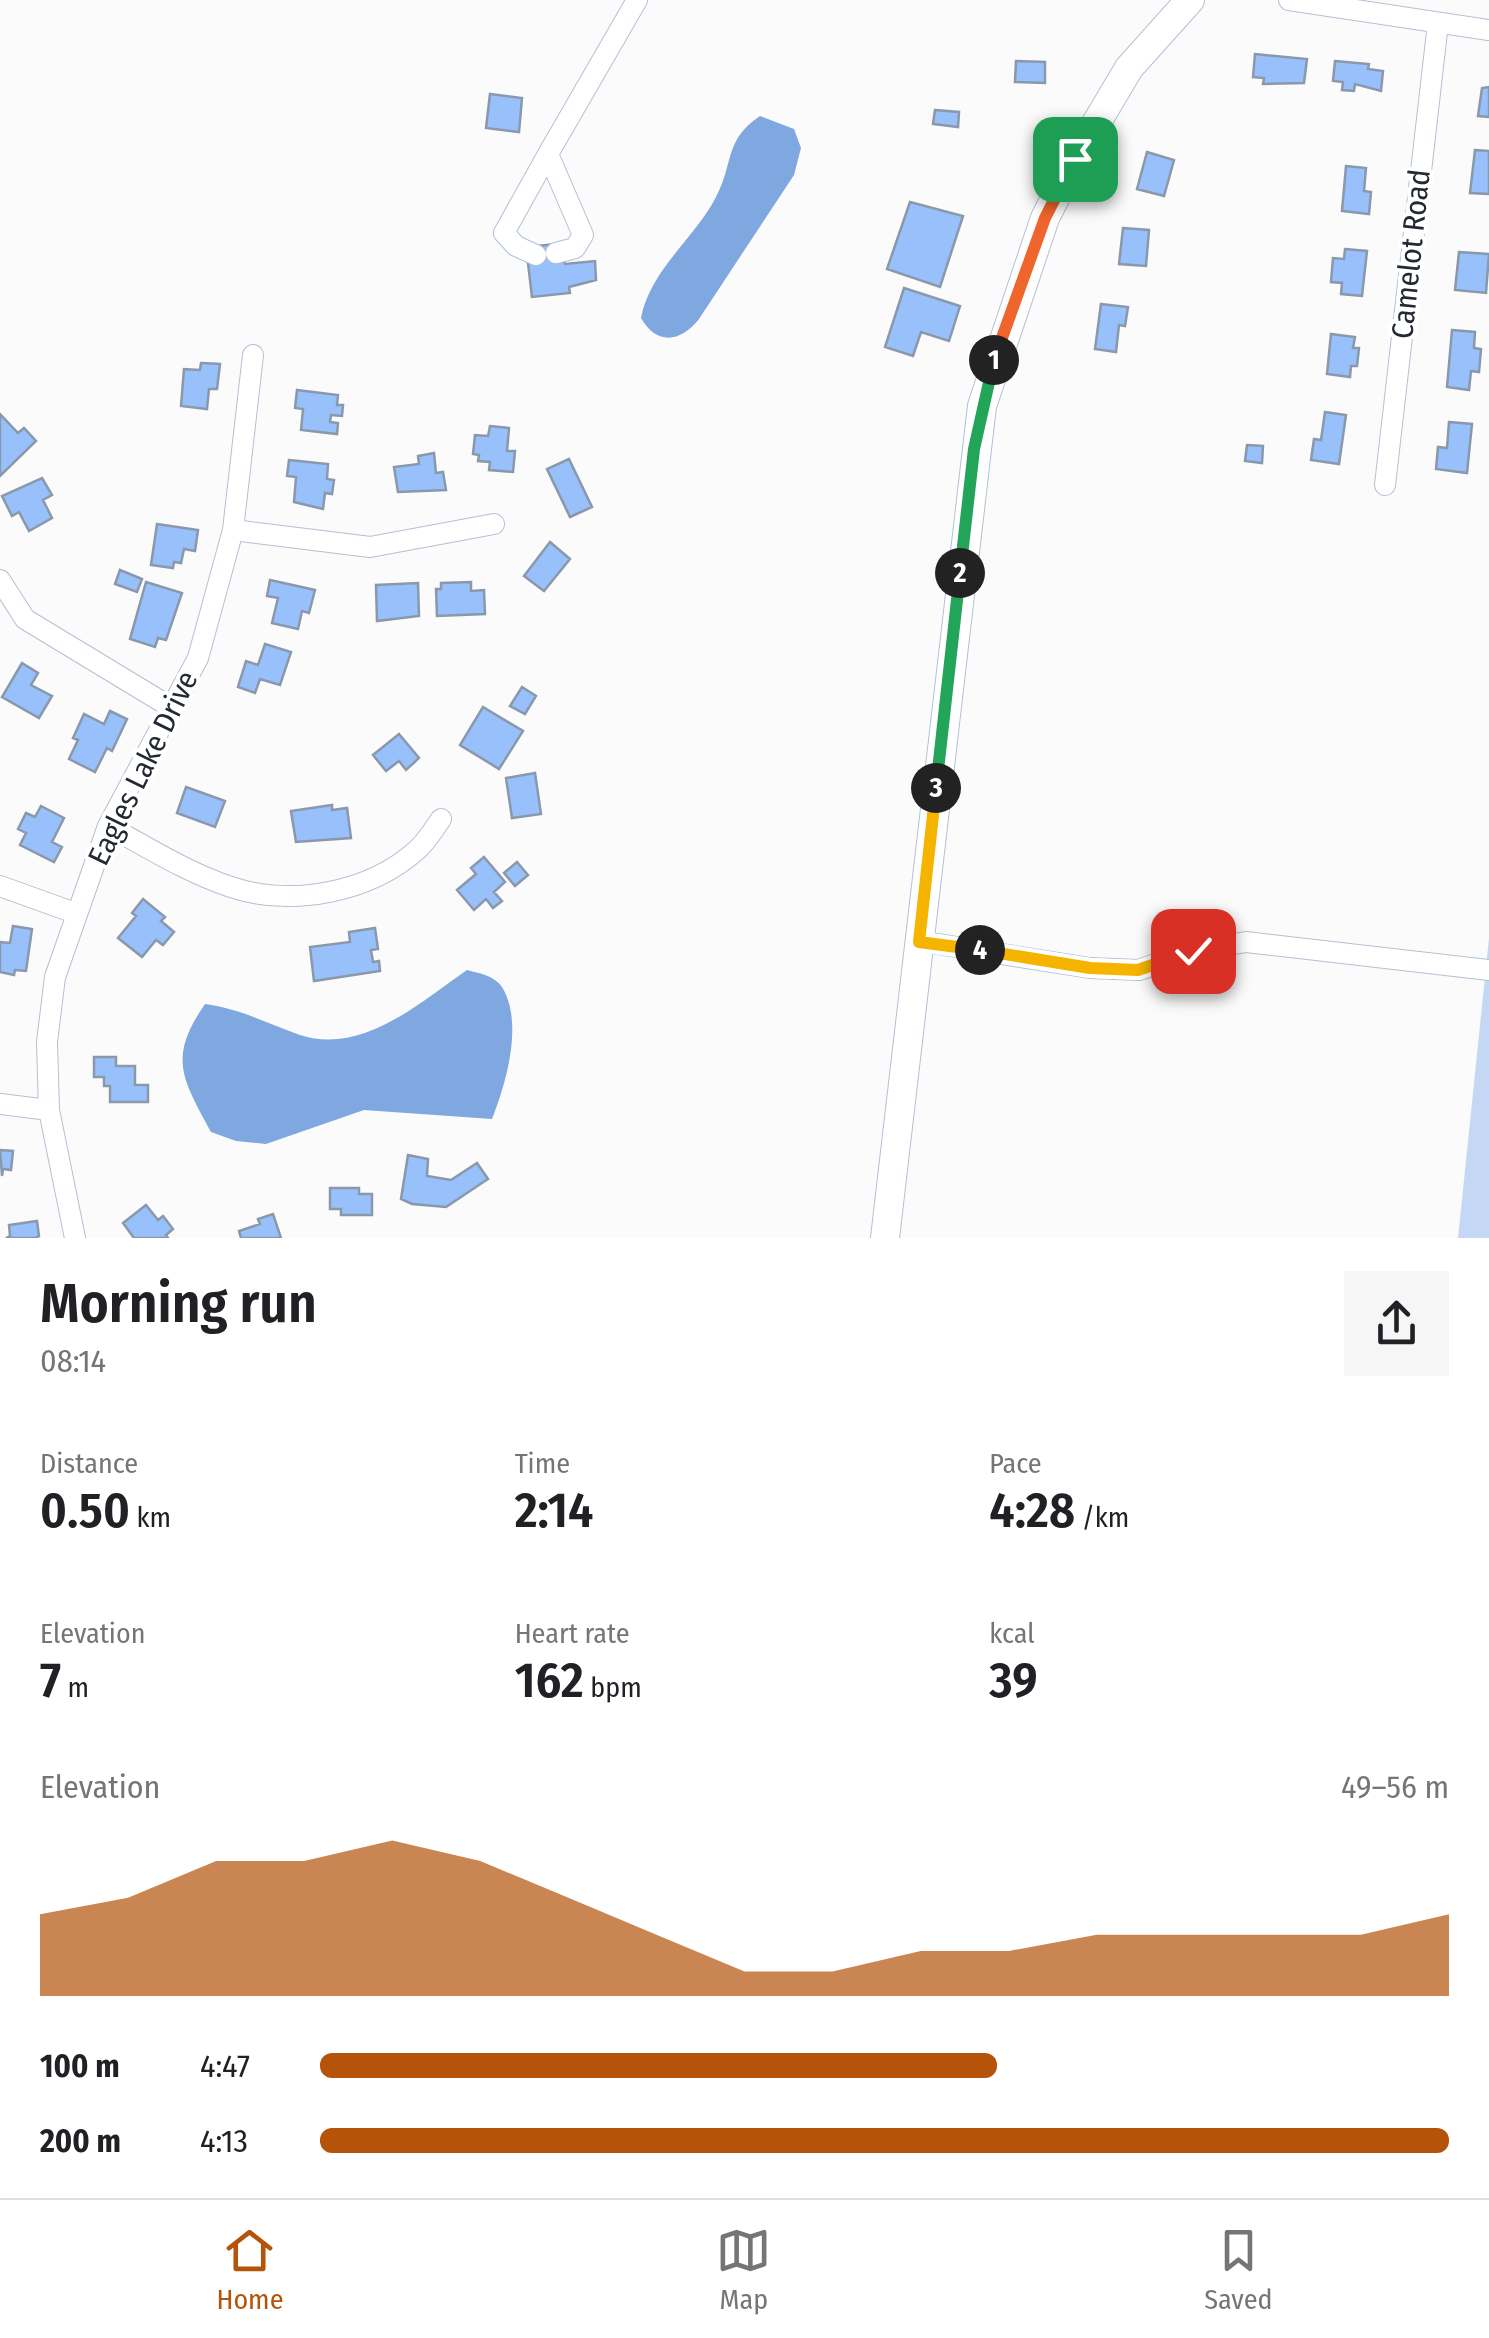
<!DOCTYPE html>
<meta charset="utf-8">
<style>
body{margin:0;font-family:"Fira Sans Condensed",sans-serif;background:#f6f6f6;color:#202124;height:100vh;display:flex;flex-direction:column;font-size:38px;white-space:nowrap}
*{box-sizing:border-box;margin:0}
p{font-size:32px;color:#757577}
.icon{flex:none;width:55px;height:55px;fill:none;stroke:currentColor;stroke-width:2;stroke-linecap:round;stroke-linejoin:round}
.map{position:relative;height:1238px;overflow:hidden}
.details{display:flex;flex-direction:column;background:#fff;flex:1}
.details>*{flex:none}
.pin{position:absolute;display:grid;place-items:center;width:85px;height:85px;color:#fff;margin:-42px;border-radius:20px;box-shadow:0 5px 15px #0006}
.km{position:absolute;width:50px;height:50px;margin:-25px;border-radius:50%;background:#222;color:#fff;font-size:28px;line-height:50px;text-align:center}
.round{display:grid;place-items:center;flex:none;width:105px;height:105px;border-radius:0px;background:#f6f6f6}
.headline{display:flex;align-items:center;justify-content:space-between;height:170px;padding:0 40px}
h1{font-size:55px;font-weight:600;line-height:75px}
.figures{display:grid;grid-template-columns:repeat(3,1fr);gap:15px;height:170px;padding:10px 40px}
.figures div{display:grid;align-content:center}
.figures b{font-size:50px;font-weight:600}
.figures small{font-size:28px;font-weight:400}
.figures p{font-size:28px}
.chart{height:280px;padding:20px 40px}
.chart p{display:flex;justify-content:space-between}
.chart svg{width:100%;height:180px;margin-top:10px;fill:#b45309;opacity:.7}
ul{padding:0 40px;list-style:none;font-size:32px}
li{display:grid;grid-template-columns:160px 120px 1fr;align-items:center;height:75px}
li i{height:25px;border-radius:12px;background:#b45309}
.tab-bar{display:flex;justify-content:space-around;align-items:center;height:140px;border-top:2px solid #e0e0e0;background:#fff;font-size:28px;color:#757577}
.tab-bar a{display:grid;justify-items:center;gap:5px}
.tab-bar .active{color:#b45309}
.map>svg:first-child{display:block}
</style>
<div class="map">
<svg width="1489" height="1238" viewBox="0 0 1489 1238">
<rect width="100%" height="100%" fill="#fbfbfb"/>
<path fill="#c4d8f6" d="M1489,938V1238H1458Z"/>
<path fill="#7fa7e0" d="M760,116L794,129L801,148L794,175L699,319C681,342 657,346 641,318C650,270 695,238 716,197C734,163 724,140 760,116Z
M467,970C479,973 495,976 502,987C524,1023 506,1083 492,1119L364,1110L266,1144L236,1141L211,1132C183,1079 167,1059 205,1004C238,1008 269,1024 300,1035C363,1055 419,1003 467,970Z"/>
<path fill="#98c0fb" stroke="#8a98ac" stroke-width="2.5" d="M1255,54L1307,59L1304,83L1263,84L1264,78L1253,77Z
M1016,61L1045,62V83L1015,82Z
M1335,61L1369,64L1368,69L1383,71L1381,91L1355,84L1354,91L1342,90L1343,82L1333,81Z
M1489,87V117L1478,116L1482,88Z
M490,94L522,98L519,132L486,128Z
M935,110L959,112L958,127L933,124Z
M1475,150L1489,151V194L1470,193Z
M1147,152L1174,160L1164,196L1137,189Z
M1346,166L1366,168L1364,191L1371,192L1369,214L1342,211Z
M910,202L963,216L940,287L887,269Z
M1123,228L1149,230L1146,266L1119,264Z
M555,244L565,264L595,261L596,280L569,287L570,293L532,297L528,263L537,262L536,246Z
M1345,249L1367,251L1362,296L1341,294L1342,283L1331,282L1333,258L1344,259Z
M1459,252L1489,254L1486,293L1455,290Z
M904,288L960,306L949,341L921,332L913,356L885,347Z
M1101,304L1128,307L1125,326L1119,325L1116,352L1095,349Z
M1452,330L1475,332L1474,348L1481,349L1479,372L1471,371L1469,390L1447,387Z
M1331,334L1355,337L1353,348H1359L1357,366H1351L1350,377L1327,374Z
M201,363L220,364L217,389H209L207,409L181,406L184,369L200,370Z
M297,390L338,395L337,405H343L342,416L331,415L330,422L338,423L337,434L301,430L303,409L295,408Z
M1325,412L1346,415L1339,464L1311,460L1314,439L1321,440Z
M0,414L18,433L24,428L36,441L0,476Z
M1449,422L1472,424L1467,473L1436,469L1438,447L1447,448Z
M490,426L509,428L507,451H515L513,472L489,470L490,462L478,461L479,455L473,454L475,435L488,436Z
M1247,445L1263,446L1262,463L1245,461Z
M434,453L436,473L443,472L446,490L398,492L394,467L419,464L418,456Z
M569,459L592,507L570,517L547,469Z
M289,460L328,464L327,479L334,480L332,494L325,493L323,509L294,502L296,477L287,476Z
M42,478L52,495L43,500L52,518L29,531L19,512L12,516L2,496Z
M157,524L198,530L195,551L184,549L181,563L174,562L173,568L151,565Z
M550,542L570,559L544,591L524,576Z
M120,570L142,579L137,592L115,584Z
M270,580L315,590L309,613L302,611L298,629L272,623L278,598L267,596Z
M146,582L182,593L166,640L158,638L155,647L130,639Z
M471,582V591L484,590L485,614L437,616L436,589H441V583Z
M418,583L419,616L377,621L376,585Z
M265,644L291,652L280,685L260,679L255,693L238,687L246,661L258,665Z
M22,663L38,673L31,685L52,696L39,718L2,697Z
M522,687L536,696L525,714L510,706Z
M483,707L523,731L499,769L460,745Z
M110,711L127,719L112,751L107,748L95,772L69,759L78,740L73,738L84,714L104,724Z
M399,734L419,758L406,770L399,761L386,771L373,755Z
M535,773L541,814L512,818L506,778Z
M186,787L225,801L215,827L177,813Z
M332,805V810L347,808L351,838L296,842L291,811Z
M41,806L64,818L52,842L62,847L54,862L20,845L26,833L18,829L26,813L35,817Z
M484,857L505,882L494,892L502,901L493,908L486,899L474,910L457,890L476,874L471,868Z
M517,862L528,875L515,886L504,873Z
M143,899L165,917L161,921L174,932L163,945L156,940L142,957L118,938L136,916L132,913Z
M13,926L32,929L26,971L15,970L14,975L0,972V942L10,943Z
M375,928L378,949L371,950L373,962L379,961L380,971L314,981L310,947L350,942L349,932Z
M94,1057H116V1066H135V1085H148V1102H110V1086H104V1077H94Z
M0,1150L13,1151L11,1170L3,1169L2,1176Z
M408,1155L428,1159L427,1176L451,1180L477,1163L488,1179L446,1207L412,1204L401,1199Z
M330,1188H359V1194H372V1215H341V1209H330Z
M146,1205L158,1220L163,1216L173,1229L166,1235L168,1238H134L123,1223Z
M273,1214L281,1238H241L239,1231L260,1224L258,1219Z
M37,1221L39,1236L35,1238H6L10,1236L9,1225Z"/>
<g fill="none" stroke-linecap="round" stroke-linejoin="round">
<g stroke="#b2c1d5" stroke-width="22">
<path id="minor" d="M1289,0L1489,30
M556,253L575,248L583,235L548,154L637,0
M536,255L516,246L504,233L548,154
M1385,485L1438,23
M233,530L370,547L494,524
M0,580L25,619L172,708
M108,826C147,847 188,873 231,887C291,907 370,893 418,849C427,841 434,829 441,819
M0,886L75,913
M919,941L1090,968L1139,970L1193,951L1246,942L1489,970
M0,1104L49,1110
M75,1238L49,1110L47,1042L55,977L108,826L198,658L233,530L253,355"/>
</g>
<g stroke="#b2c1d5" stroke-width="30">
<path id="major" d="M885,1238L982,406L1045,218L1075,159L1129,68L1190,0"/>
</g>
<use href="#minor" stroke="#fff" stroke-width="20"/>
<use href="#major" stroke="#fff" stroke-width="28"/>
</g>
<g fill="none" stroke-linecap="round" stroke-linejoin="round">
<g stroke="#fff" stroke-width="20">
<path id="split-1" d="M994,360L1045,218L1075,159"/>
</g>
<g stroke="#fff" stroke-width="20">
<path id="split-2" d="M960,573L974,449L994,360"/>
</g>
<g stroke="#fff" stroke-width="20">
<path id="split-3" d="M936,788L960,573"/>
</g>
<g stroke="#fff" stroke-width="20">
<path id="split-4" d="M936,788L919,942L980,950"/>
</g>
<g stroke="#fff" stroke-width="20">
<path id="split-5" d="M980,950L1090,968L1138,970L1193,951"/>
</g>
<use href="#split-1" stroke="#f0652b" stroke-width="12"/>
<use href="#split-2" stroke="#22a559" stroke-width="12"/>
<use href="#split-3" stroke="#22a559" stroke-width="12"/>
<use href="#split-4" stroke="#f5b400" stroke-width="12"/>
<use href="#split-5" stroke="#f5b400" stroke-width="12"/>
</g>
<g text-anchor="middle" stroke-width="8" stroke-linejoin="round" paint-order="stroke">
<g font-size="30" fill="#232931" stroke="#fff">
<text transform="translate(1411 254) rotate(-84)" y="10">Camelot Road</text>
<text transform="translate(143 768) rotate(-64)" y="10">Eagles Lake Drive</text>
</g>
</g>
</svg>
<div class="pin" style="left:1075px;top:159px;background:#1e9e55"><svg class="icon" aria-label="arrive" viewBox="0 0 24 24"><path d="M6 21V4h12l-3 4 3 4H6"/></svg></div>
<div class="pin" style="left:1193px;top:951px;background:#d93025"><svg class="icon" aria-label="check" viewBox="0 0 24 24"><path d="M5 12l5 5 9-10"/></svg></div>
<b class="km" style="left:994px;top:360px">1</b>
<b class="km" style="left:960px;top:573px">2</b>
<b class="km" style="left:936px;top:788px">3</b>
<b class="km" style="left:980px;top:950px">4</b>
</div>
<section class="details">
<div class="headline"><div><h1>Morning run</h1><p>08:14</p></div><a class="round"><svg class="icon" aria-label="share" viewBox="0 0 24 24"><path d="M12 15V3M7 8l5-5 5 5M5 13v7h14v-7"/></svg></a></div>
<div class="figures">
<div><p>Distance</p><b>0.50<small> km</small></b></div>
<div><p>Time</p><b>2:14</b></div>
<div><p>Pace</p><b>4:28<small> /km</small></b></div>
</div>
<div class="figures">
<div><p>Elevation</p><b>7<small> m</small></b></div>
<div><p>Heart rate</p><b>162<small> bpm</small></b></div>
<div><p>kcal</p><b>39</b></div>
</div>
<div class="chart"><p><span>Elevation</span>49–56 m</p>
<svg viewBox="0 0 160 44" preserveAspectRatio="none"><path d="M0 44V24L10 20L20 11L30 11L40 6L50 11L60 20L70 29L80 38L90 38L100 33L110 33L120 29L130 29L140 29L150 29L160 24V44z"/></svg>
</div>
<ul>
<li><b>100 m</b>4:47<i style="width:60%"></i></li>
<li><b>200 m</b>4:13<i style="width:100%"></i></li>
</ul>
</section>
<nav class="tab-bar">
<a class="active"><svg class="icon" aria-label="home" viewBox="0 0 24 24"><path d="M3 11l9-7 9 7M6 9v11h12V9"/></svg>Home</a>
<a><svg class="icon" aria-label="map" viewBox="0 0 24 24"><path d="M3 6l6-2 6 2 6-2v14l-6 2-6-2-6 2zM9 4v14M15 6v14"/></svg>Map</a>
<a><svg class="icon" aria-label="saved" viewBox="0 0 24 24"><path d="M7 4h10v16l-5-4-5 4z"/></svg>Saved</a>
</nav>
